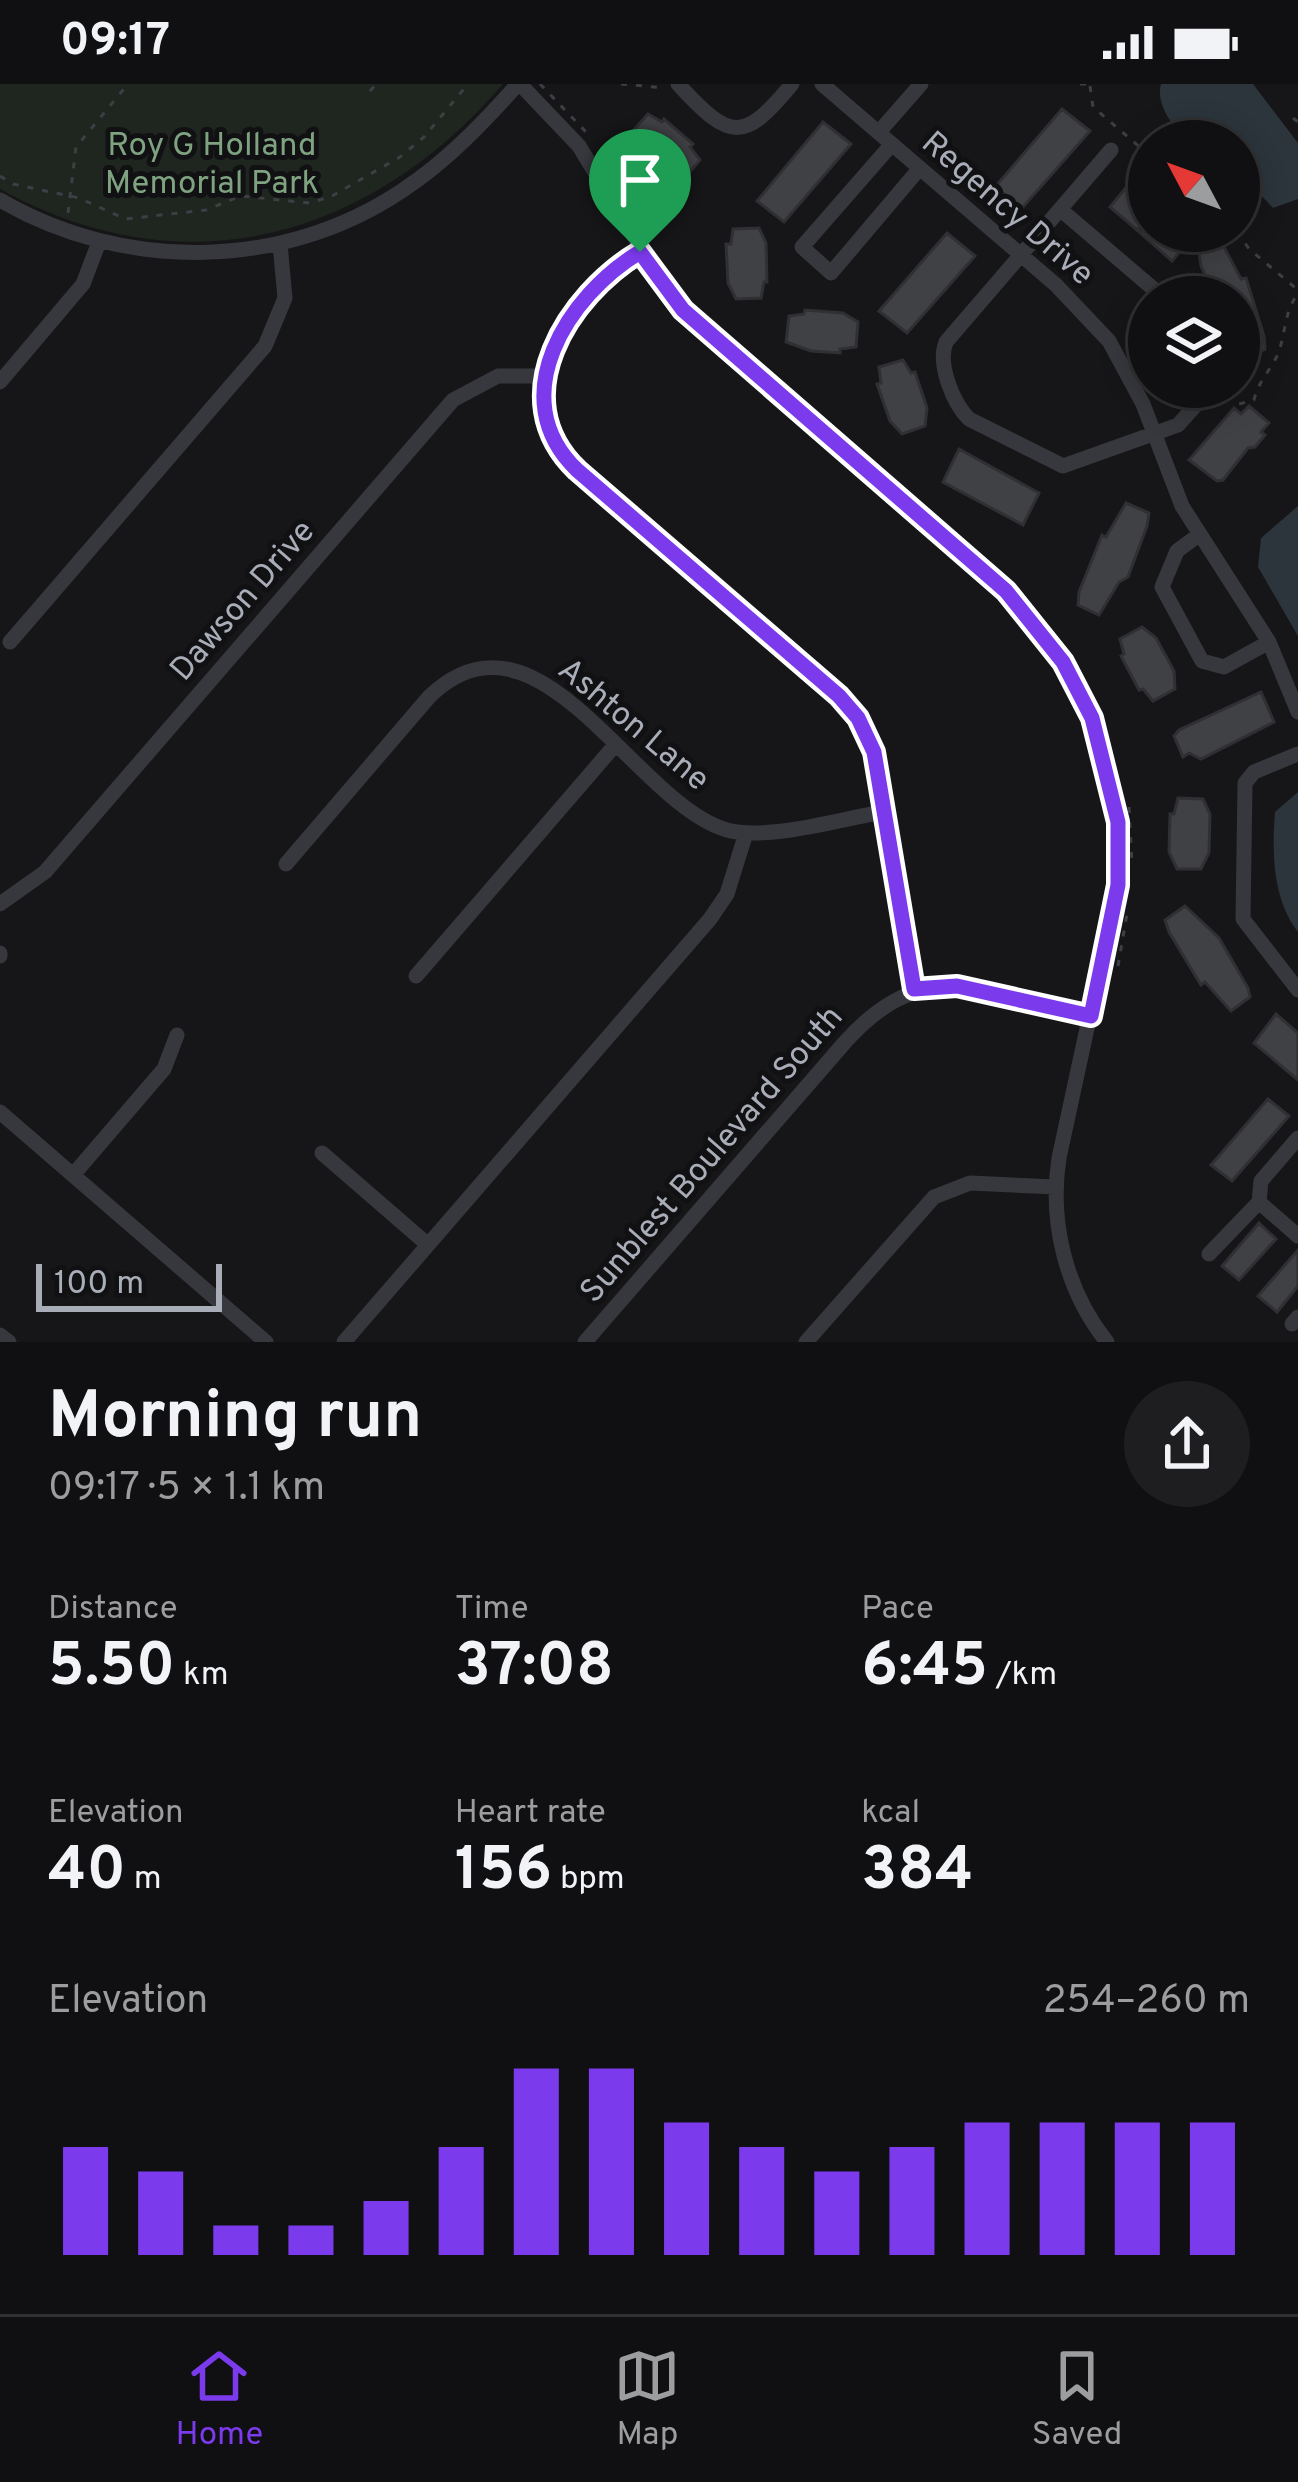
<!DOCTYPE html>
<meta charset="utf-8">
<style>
body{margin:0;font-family:Overpass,sans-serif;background:#1e1e20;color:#f1f3f6;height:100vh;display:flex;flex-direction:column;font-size:45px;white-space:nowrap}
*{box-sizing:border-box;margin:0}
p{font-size:39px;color:#9c9d9f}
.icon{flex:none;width:66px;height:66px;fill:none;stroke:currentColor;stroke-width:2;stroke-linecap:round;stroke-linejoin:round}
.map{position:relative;height:1258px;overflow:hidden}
.panel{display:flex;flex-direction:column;background:#101012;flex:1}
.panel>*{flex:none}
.needle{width:78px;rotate:311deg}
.controls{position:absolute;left:1128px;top:36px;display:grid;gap:24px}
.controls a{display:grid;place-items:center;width:132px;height:132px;border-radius:50%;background:#101012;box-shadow:0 6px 30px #0003,0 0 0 3px #303032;font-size:60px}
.scale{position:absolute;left:36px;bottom:30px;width:186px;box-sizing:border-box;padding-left:12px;border:6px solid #a8adb8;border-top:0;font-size:33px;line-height:42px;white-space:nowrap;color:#a8adb8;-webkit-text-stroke:9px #111113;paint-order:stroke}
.pin{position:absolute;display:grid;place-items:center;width:102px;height:102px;color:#fff;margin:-123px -51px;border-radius:50% 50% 50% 0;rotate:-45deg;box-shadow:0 0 12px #0007}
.pin .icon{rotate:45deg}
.round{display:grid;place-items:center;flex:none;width:126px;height:126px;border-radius:63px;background:#1e1e20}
.summary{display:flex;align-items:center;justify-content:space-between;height:204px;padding:0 48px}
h1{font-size:66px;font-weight:700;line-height:90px}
.figures{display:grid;grid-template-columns:repeat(3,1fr);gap:18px;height:204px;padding:12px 48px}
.figures div{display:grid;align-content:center}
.figures b{font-size:60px;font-weight:700}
.figures small{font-size:33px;font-weight:400}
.figures p{font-size:33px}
.chart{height:336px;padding:24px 48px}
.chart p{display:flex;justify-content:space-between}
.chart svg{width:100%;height:216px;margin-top:12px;stroke:#7c3aed;stroke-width:6}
.status{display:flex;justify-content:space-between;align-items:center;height:84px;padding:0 60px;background:#101012;direction:ltr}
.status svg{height:33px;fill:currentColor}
.tab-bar{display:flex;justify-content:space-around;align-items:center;height:168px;border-top:3px solid #303032;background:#101012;font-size:33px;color:#9c9d9f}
.tab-bar a{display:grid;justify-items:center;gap:6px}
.tab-bar .selected{color:#7c3aed}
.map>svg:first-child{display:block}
</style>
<div class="status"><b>09:17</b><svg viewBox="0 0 49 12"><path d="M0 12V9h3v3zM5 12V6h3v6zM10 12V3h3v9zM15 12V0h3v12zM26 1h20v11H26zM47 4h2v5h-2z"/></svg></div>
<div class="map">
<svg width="1298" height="1258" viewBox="0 0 1298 1258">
<rect width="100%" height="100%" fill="#161618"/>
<path fill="#1e261f" d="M0,0H503C370,155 184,207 0,105Z"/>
<path fill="#2c353c" d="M1161,0H1253L1298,59V115L1273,124L1239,88V57C1226,57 1209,60 1196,57C1175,51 1155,20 1161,0Z
M1298,422V552L1258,483L1261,454Z
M1298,708V848C1272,814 1272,768 1275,728Z"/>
<path fill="#404145" stroke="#303034" stroke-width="3" d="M1062,25L1090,47L1022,124L995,103Z
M648,30L662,38L664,35L693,60L690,63L700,76L684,95L668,91L637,65L640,62L631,49Z
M823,38L851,60L784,138L757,117Z
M1133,95L1149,109V132L1137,146L1110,123Z
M759,144L766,159L767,198H764L761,214L736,215L728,199L726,160H731L733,145Z
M1138,147H1197L1172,177Z
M947,149L975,172L907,249L879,227Z
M1223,161L1241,195L1246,194L1264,252L1265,265L1243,275L1239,213H1215L1201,182L1199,169Z
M805,226L843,229L858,238L856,263L840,265V269L811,267L786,258L789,232L804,230Z
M903,276L911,289L915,288L927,324L925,342L902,350L890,337L877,300L881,299L879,283Z
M1249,322L1269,339L1261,348L1265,351L1255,363L1248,364L1223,396L1217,397L1189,376L1234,324L1241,330Z
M959,365L1039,409L1023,441L943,398Z
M1126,419L1149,429L1147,442L1128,493L1119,498L1099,531L1078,521L1079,508L1102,451L1106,453Z
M1142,543L1156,554L1174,587L1175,605L1153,617L1143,605L1139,606L1121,572L1124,570L1120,555Z
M1261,608L1274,638L1201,675L1189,669L1183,673L1174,652L1179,646Z
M1178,714L1203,715L1210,730L1209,769L1201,785H1177L1169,768L1170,730H1174Z
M1185,822L1219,854L1248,904L1250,913L1231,927L1205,898L1201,901L1169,848L1165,836Z
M1276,930L1298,949V996L1254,959Z
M1268,1015L1289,1032L1232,1097L1211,1081Z
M1259,1139L1276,1155L1239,1196L1222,1182Z
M1298,1166V1202L1277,1228L1258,1212Z"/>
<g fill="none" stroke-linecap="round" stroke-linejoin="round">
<path stroke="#3d3f44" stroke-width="3" stroke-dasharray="6 9" stroke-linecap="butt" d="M540,0L586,48
M621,0L666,4
M1080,0H1095
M1090,2L1093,23L1149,71
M370,7L376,0
M1293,34L1298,38
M0,92L13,100L79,114L125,135L206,126L241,112L310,119L332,112L400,73L424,53L468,0
M68,129L76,63L128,0
M1237,147L1249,165L1298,206
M1228,310L1239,320L1254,316C1259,294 1274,284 1280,264C1286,243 1285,228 1298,209
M1129,723L1132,779
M1118,882L1128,824"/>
<path stroke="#37383d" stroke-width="15" d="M520,0L579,62L672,215L1006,507L1043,549L1079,607L1099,656L1113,710L1118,801L1059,1074C1049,1138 1066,1207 1107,1258
M678,0C731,58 744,58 792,0
M822,0L1056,201L1109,257L1143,320L1182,422L1269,558L1298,628
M879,48L921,0
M892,60L802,163L831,189L920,84
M1111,66L946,258C937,280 953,319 969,335L1063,382L1178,341L1212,303
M0,116C124,188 283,187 403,106C447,77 483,39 518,0
M1061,126L1163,213
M640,168C568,211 503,313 576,385L840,612L862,640L873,668L913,905
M0,298L83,200L99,158
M1200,450L1177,467L1162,503L1202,577L1224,583L1269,558
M10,558L265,262L285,214L280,160
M1298,670L1254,688L1245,699L1243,835L1298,906
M286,780L429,613C538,507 633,719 727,746C768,757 840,735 883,728
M0,820L45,788L453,316L498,292H548
M0,869V872
M416,892L616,660
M0,1028L266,1258
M322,1069L427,1160
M73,1091L164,985L177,951
M1259,1118L1298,1152
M1209,1170L1259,1118L1261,1097L1298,1054
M1292,1240L1298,1233
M0,1251L9,1258
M344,1258L710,835L727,810L746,749
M585,1258L846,957C927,868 988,908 1091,932
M806,1258L934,1113L970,1099L1056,1103"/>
</g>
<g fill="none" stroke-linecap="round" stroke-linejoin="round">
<g stroke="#fff" stroke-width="24">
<path id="route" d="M640,168L683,226L1006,507L1063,578L1092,634L1118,738V801L1091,932L957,902L914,905L874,668L858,634L839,612L577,386C502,314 568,211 640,168Z"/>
</g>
<use href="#route" stroke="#7c3aed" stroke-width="15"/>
</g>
<g text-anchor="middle" stroke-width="10" stroke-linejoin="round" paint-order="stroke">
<g font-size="33" fill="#7fa381" stroke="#111113">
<text x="212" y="71">Roy G Holland<tspan x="212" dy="38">Memorial Park</tspan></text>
</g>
<g font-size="33" fill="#a8adb8" stroke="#111113">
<text transform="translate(1009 123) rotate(41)" y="12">Regency Drive</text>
<text transform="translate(241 515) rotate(-49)" y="12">Dawson Drive</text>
<text transform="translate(635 639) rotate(40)" y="12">Ashton Lane</text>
<text transform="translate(710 1069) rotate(-49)" y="12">Sunblest Boulevard South</text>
</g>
</g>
</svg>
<div class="controls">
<a><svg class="needle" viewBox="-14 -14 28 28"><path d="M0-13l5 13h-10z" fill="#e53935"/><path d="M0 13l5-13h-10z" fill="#9c9d9f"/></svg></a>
<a><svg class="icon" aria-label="layers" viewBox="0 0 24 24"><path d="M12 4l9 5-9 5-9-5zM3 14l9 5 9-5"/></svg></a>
</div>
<div class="scale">100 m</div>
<div class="pin" style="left:640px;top:168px;background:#1e9e55"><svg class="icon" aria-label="arrive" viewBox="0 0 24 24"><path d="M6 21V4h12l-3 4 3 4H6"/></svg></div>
</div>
<section class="panel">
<div class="summary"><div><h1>Morning run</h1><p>09:17 · 5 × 1.1 km</p></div><a class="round"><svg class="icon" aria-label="share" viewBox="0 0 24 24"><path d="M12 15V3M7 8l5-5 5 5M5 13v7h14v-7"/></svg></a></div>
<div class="figures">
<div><p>Distance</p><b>5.50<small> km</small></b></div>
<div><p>Time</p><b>37:08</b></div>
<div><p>Pace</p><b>6:45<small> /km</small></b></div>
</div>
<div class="figures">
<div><p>Elevation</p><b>40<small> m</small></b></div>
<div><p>Heart rate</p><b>156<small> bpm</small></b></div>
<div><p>kcal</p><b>384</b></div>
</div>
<div class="chart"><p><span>Elevation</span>254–260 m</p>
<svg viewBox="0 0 160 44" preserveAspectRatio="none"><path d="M5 44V22M15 44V27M25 44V38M35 44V38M45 44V33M55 44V22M65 44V6M75 44V6M85 44V17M95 44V22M105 44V27M115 44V22M125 44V17M135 44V17M145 44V17M155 44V17"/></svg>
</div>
</section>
<nav class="tab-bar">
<a class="selected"><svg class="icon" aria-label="home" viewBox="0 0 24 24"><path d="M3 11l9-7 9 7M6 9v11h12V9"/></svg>Home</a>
<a><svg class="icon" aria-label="map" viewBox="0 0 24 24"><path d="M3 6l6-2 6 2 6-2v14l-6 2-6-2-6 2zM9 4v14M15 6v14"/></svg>Map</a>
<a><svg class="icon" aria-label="saved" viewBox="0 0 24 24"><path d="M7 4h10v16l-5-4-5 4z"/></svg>Saved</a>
</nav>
